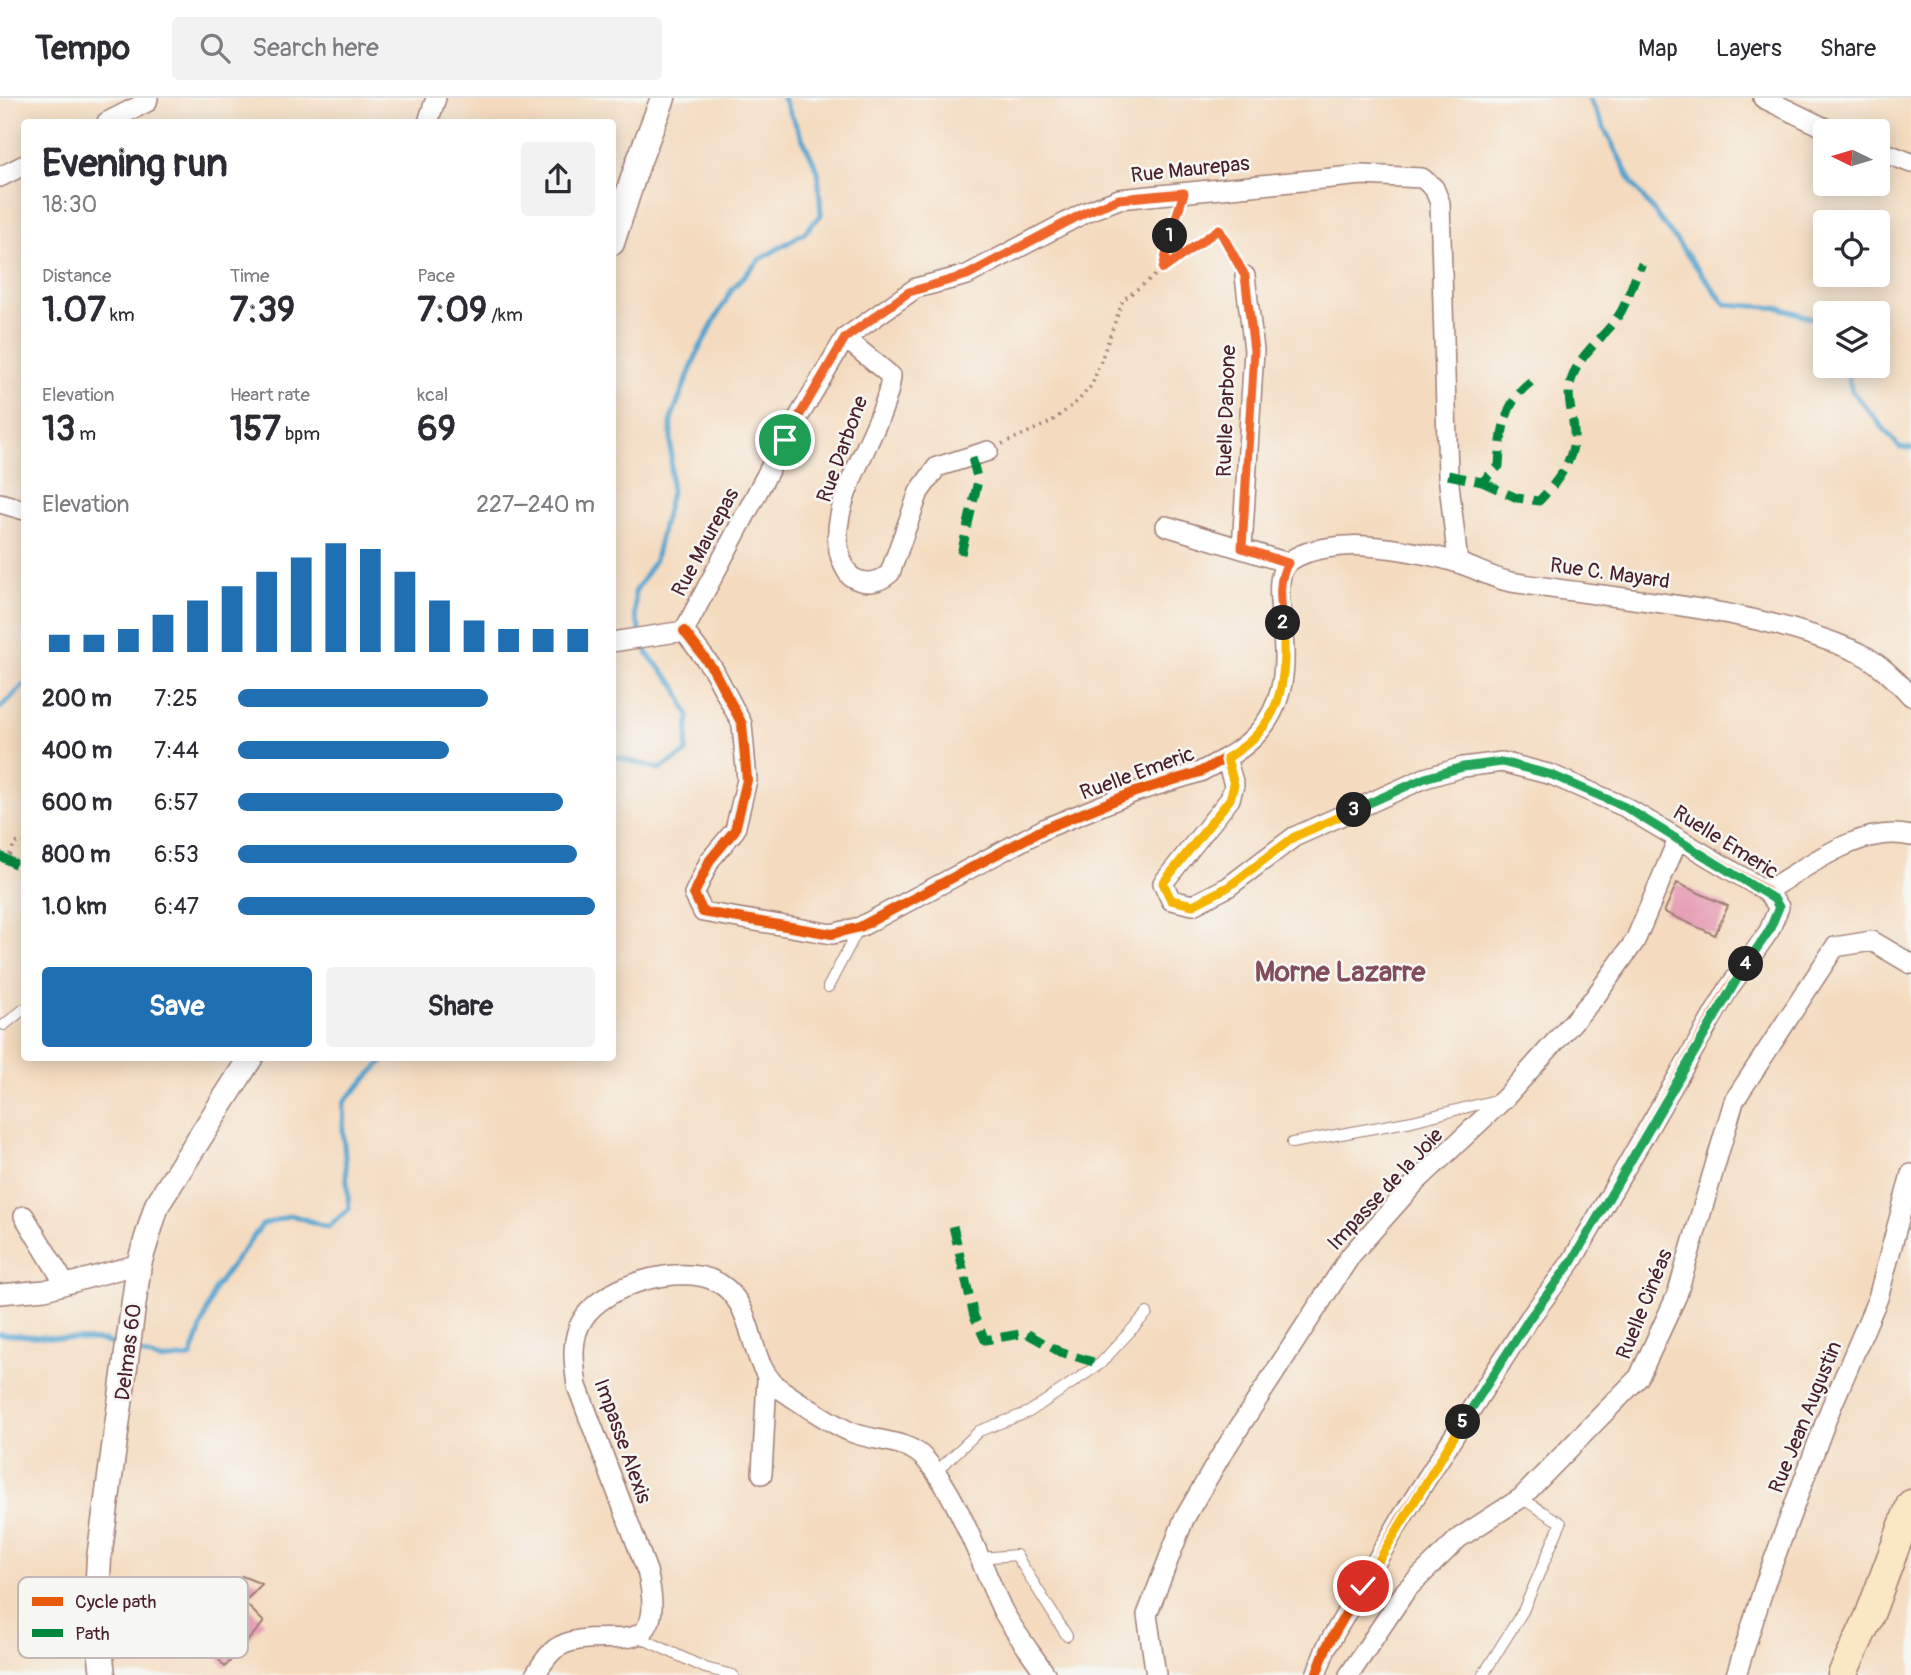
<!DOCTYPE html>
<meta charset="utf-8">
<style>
body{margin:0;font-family:Pangolin,sans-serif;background:#f2f2f3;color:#2b2b33;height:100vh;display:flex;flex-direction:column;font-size:26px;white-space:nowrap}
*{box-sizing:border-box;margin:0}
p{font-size:23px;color:#7c7c81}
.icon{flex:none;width:38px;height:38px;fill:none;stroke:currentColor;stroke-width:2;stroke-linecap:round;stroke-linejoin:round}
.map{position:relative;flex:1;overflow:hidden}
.panel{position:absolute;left:21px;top:21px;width:595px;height:942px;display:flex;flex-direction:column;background:#fff;border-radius:7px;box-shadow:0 4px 18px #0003}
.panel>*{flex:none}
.needle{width:46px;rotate:275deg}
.buttons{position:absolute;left:1813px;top:21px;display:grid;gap:14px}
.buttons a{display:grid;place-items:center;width:77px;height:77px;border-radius:7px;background:#fff;box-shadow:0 4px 18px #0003;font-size:35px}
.pin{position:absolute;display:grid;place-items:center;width:60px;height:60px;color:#fff;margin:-30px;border:4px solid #fff;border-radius:50%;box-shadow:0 2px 7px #0007}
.km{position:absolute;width:35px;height:35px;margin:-18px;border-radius:50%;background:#222;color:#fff;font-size:19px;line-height:35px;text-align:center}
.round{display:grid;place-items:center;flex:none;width:74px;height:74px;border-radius:7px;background:#f2f2f3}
.summary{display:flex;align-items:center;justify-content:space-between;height:119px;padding:0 21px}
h1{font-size:38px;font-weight:800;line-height:52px}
.metrics{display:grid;grid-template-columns:repeat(3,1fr);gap:10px;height:119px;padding:7px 21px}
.metrics div{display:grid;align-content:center}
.metrics b{font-size:35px;font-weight:800}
.metrics small{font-size:19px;font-weight:400}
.metrics p{font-size:19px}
.chart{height:196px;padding:14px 21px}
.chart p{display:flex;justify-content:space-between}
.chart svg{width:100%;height:126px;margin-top:7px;stroke:#1f6fb2;stroke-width:6}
.action{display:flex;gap:14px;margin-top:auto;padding:14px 21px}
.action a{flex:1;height:80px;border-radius:7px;background:#1f6fb2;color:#fff;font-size:28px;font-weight:800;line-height:80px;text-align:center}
.action a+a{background:#f2f2f3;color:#2b2b33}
ul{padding:0 21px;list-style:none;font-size:23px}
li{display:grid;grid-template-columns:112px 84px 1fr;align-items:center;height:52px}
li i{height:18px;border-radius:9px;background:#1f6fb2}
header{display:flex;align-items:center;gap:42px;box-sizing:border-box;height:98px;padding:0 35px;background:#fff;border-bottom:2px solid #e1e1e2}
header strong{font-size:33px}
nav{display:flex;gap:38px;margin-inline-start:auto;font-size:24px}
.search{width:490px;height:63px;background:#f2f2f3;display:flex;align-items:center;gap:18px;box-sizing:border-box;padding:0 24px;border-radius:7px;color:#7c7c81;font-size:26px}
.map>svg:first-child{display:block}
</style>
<header>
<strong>Tempo</strong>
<div class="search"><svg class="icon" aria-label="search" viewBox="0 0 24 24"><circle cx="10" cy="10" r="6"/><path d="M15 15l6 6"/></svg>Search here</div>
<nav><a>Map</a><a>Layers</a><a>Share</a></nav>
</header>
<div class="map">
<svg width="1911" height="1577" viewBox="0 0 1911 1577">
<rect width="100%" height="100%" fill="#f6f6f2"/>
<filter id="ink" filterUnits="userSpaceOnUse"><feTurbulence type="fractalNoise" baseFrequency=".0143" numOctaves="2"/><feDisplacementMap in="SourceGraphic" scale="14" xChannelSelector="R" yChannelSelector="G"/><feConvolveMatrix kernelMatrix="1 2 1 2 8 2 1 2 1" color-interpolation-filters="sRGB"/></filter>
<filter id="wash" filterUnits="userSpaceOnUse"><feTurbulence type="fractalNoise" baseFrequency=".00686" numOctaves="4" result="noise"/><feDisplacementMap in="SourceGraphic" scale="28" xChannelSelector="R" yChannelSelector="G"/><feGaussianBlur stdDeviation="1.57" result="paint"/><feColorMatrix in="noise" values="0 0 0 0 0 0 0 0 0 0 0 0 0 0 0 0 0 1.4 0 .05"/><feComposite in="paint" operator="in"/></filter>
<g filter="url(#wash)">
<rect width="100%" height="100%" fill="#f4dbbf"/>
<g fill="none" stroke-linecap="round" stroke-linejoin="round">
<path stroke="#52a3cd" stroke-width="5" d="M1589,0L1632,85L1725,206L1780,210L1825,224
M1845,268L1852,293L1900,350H1911
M0,610L24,587
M612,658L660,671L686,655L689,618L675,587L648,557L635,517V494L655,462L671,394V321L698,253L732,191L759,162L804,135L821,117L818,73L783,0
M0,1236L103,1243L123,1249
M135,1254L161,1262L191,1259L215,1190L262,1127L291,1117L328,1129L349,1111L343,1033L344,1004L387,959"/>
</g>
<g id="blocks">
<path fill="#e69fb6" d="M1677,785L1728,808L1715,837L1664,814Z
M242,1478L262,1486L244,1504L264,1524L225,1569L189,1524L214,1489L228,1488Z"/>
</g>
</g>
<g filter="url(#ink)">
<use href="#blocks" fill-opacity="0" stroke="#9f7d75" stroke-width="2"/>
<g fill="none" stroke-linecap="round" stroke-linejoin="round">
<g stroke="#9f7d75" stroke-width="12">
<path id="service" d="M828,889L859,830
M4,927L24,911
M1292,1045L1412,1023L1496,1002
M935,1375L979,1333L1029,1314L1100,1266L1147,1215
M980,1460L1016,1457L1067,1538
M641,1540L705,1570L733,1577
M1483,1577L1523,1513L1561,1425L1521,1400"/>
</g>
<g stroke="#9f7d75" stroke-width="22">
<path id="minor" d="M1763,0L1831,33
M107,24L147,4L148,0
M428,24L436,0
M1878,52L1911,65
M0,79L24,67
M845,240L891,278C886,337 808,420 850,478C864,487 878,486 890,475L919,394L937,369L988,353
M0,405L24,412
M1166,428L1288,465
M1242,450L1254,252L1245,178
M684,533L713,571L742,626L747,682L735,732L710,762L694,796L703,814L832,836L860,829L1046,730L1135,694L1200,674L1226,660L1234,687L1230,701L1163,785L1171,802L1193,807L1228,789L1294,739L1425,680L1463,669L1502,664L1552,677L1625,709L1766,793L1779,809L1769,833L1729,890L1572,1163L1529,1221L1399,1424L1326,1550L1316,1577
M684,533L785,342L845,240L916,190L967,177L1086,114L1119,101L1362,77L1422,80L1434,90L1440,105L1448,377L1458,465
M612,544L684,533
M1226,660C1331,600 1254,491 1290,463C1307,450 1346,446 1367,448C1394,450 1436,457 1461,466C1477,471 1494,481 1511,484C1626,503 1744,507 1853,552C1874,560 1897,582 1911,598
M1766,793C1808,769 1860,726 1911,738
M24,1118L65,1186
M0,1196L45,1192L139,1166
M762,1376L767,1281
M535,1577C541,1568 546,1558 555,1551C597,1521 672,1577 647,1473L577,1288C574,1266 570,1241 583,1221C605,1185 692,1160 726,1190C759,1219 746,1269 783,1293C804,1307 828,1324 851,1334C874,1344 907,1341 925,1361C959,1398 980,1465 1002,1511C1014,1534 1032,1556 1046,1577
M1156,1577L1147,1517L1184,1421L1220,1359L1351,1157L1415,1085L1505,1000L1595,899L1635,843L1678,741
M1349,1577L1406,1492L1459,1440L1521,1400L1639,1279L1677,1197L1734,1003L1835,849L1872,843L1911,866
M1736,1577L1766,1483L1830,1312L1878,1200L1911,1076"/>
</g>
<g stroke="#9f7d75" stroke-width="27">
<path id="tertiary" d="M612,145L638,65L663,0
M103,1577L96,1516L99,1460L139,1166L157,1107L251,959"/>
</g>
<g stroke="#9f7d75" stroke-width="31">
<path id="secondary" d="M1842,1577L1869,1519L1911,1406"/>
</g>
<path stroke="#9f7d75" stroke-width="3.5" stroke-dasharray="2 5" stroke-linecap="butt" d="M1178,114L1163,171L1219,131L1237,163
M1002,346L1051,324L1078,303L1092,287L1123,202L1163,171
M0,753L8,760L15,745H24"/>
<use href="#service" stroke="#fff" stroke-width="10"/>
<use href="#minor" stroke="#fff" stroke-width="19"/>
<use href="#tertiary" stroke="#fff" stroke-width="24"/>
<use href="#secondary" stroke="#fae7c3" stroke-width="28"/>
<path stroke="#00873e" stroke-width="9" stroke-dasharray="18 9" stroke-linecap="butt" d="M1448,377L1482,384L1499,368C1501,336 1503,305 1531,284
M1482,384L1517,400L1539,403C1557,384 1576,361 1574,333C1573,316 1565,297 1572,280C1581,254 1602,242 1617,220C1628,205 1632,183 1642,166
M961,456L978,383L972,360
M0,758L24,771
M953,1128L974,1218L985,1242L1026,1235L1060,1254L1100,1266"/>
<g stroke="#f6f6f2" stroke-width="15">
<path id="cycleway" d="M684,533L713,571L742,626L747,682L735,732L710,762L694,796L703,814L832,836L860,829L1046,730L1135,694L1200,674L1226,660L1234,687L1230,701L1163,785L1171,802L1193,807L1228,789L1294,739L1425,680L1463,669L1502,664L1552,677L1625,709L1766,793L1779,809L1769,833L1729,890L1572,1163L1529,1221L1399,1424L1326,1550L1316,1577"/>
</g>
<use href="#cycleway" stroke="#e8590c" stroke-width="10"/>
</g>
</g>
<g fill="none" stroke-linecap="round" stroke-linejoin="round" filter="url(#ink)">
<g stroke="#fff" stroke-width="14">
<path id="split-1" d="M785,342L845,240L909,194L967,177L1086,114L1119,101L1184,95L1170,138"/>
</g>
<g stroke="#fff" stroke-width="14">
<path id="split-2" d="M1170,138L1163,171L1219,131L1245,178L1254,253L1242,450L1288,465C1277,483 1281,504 1283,525"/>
</g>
<g stroke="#fff" stroke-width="14">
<path id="split-3" d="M1283,525C1287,584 1283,627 1227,660L1234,687L1230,701L1163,785L1171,802L1193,807L1228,789L1294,739L1354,712"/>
</g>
<g stroke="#fff" stroke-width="14">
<path id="split-4" d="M1354,712L1425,680L1463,669L1502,664L1552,677L1625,709L1774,801L1779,809L1769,833L1746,866"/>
</g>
<g stroke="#fff" stroke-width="14">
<path id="split-5" d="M1463,1324L1529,1221L1572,1163L1746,866"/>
</g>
<g stroke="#fff" stroke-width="14">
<path id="split-6" d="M1363,1488L1463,1324"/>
</g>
<use href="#split-1" stroke="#f0652b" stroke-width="9"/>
<use href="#split-2" stroke="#f0652b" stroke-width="9"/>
<use href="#split-3" stroke="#f5b400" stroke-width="9"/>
<use href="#split-4" stroke="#22a559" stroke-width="9"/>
<use href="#split-5" stroke="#22a559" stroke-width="9"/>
<use href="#split-6" stroke="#f5b400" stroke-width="9"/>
</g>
<g text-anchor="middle" stroke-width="5" stroke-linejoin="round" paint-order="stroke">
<g font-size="21" fill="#4a1f2b" stroke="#f6f6f2">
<text transform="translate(1190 71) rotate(-6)" y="7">Rue Maurepas</text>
<text transform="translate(1226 313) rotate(-88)" y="7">Ruelle Darbone</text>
<text transform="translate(842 351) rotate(-70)" y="7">Rue Darbone</text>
<text transform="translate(705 444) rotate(-62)" y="7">Rue Maurepas</text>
<text transform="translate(1610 475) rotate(8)" y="7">Rue C. Mayard</text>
<text transform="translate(1137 675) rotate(-20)" y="7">Ruelle Emeric</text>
<text transform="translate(1726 744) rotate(32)" y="7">Ruelle Emeric</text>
<text transform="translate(1385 1091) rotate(-47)" y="7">Impasse de la Joie</text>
<text transform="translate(1644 1206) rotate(-68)" y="7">Ruelle Cinéas</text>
<text transform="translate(128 1254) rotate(-83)" y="7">Delmas 60</text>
<text transform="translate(1805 1319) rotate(-68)" y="7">Rue Jean Augustin</text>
<text transform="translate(623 1343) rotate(70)" y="7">Impasse Alexis</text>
</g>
<g font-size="28" font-weight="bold" fill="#814c5c" stroke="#f6f6f2">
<text x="1340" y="883">Morne Lazarre</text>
</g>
</g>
<rect x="18" y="1479" width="230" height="81" rx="10" fill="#f6f6f2" stroke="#c2b6b6" stroke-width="2"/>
<rect x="32" y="1499" width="31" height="9" fill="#e8590c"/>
<rect x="32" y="1531" width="31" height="8" fill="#00873e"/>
<g font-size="19" fill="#4a1f2b">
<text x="75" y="1510">Cycle path</text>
<text x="75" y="1542">Path</text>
</g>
</svg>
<div class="buttons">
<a><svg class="needle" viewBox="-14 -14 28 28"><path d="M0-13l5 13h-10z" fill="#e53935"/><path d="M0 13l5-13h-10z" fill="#7c7c81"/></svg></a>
<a><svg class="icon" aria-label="locate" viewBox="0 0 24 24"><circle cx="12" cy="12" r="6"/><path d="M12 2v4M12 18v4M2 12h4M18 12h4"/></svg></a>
<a><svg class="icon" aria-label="layers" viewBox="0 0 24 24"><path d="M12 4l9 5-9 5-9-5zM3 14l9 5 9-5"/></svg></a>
</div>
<div class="pin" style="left:785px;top:342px;background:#1e9e55"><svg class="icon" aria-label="arrive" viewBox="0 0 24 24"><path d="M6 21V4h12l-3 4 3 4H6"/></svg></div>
<div class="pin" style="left:1363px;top:1488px;background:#d93025"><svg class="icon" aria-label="check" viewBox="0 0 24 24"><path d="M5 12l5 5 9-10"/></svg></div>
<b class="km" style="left:1170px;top:138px">1</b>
<b class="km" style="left:1283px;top:525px">2</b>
<b class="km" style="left:1354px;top:712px">3</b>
<b class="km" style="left:1746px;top:866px">4</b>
<b class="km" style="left:1463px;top:1324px">5</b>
<section class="panel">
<div class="summary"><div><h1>Evening run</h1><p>18:30</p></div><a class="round"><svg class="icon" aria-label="share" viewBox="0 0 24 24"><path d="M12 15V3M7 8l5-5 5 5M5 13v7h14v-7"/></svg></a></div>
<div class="metrics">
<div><p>Distance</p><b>1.07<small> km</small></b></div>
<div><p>Time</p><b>7:39</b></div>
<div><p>Pace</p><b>7:09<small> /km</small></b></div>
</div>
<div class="metrics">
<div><p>Elevation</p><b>13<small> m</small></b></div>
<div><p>Heart rate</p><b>157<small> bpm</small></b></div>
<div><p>kcal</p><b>69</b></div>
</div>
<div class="chart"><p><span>Elevation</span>227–240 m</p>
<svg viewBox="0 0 160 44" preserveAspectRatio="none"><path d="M5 44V38M15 44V38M25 44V36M35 44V31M45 44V26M55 44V21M65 44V16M75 44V11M85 44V6M95 44V8M105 44V16M115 44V26M125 44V33M135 44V36M145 44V36M155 44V36"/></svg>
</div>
<ul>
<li><b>200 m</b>7:25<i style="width:70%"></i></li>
<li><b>400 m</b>7:44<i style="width:59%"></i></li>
<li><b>600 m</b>6:57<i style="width:91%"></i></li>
<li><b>800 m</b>6:53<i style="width:95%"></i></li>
<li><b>1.0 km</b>6:47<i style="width:100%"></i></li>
</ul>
<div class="action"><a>Save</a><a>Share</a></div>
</section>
</div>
